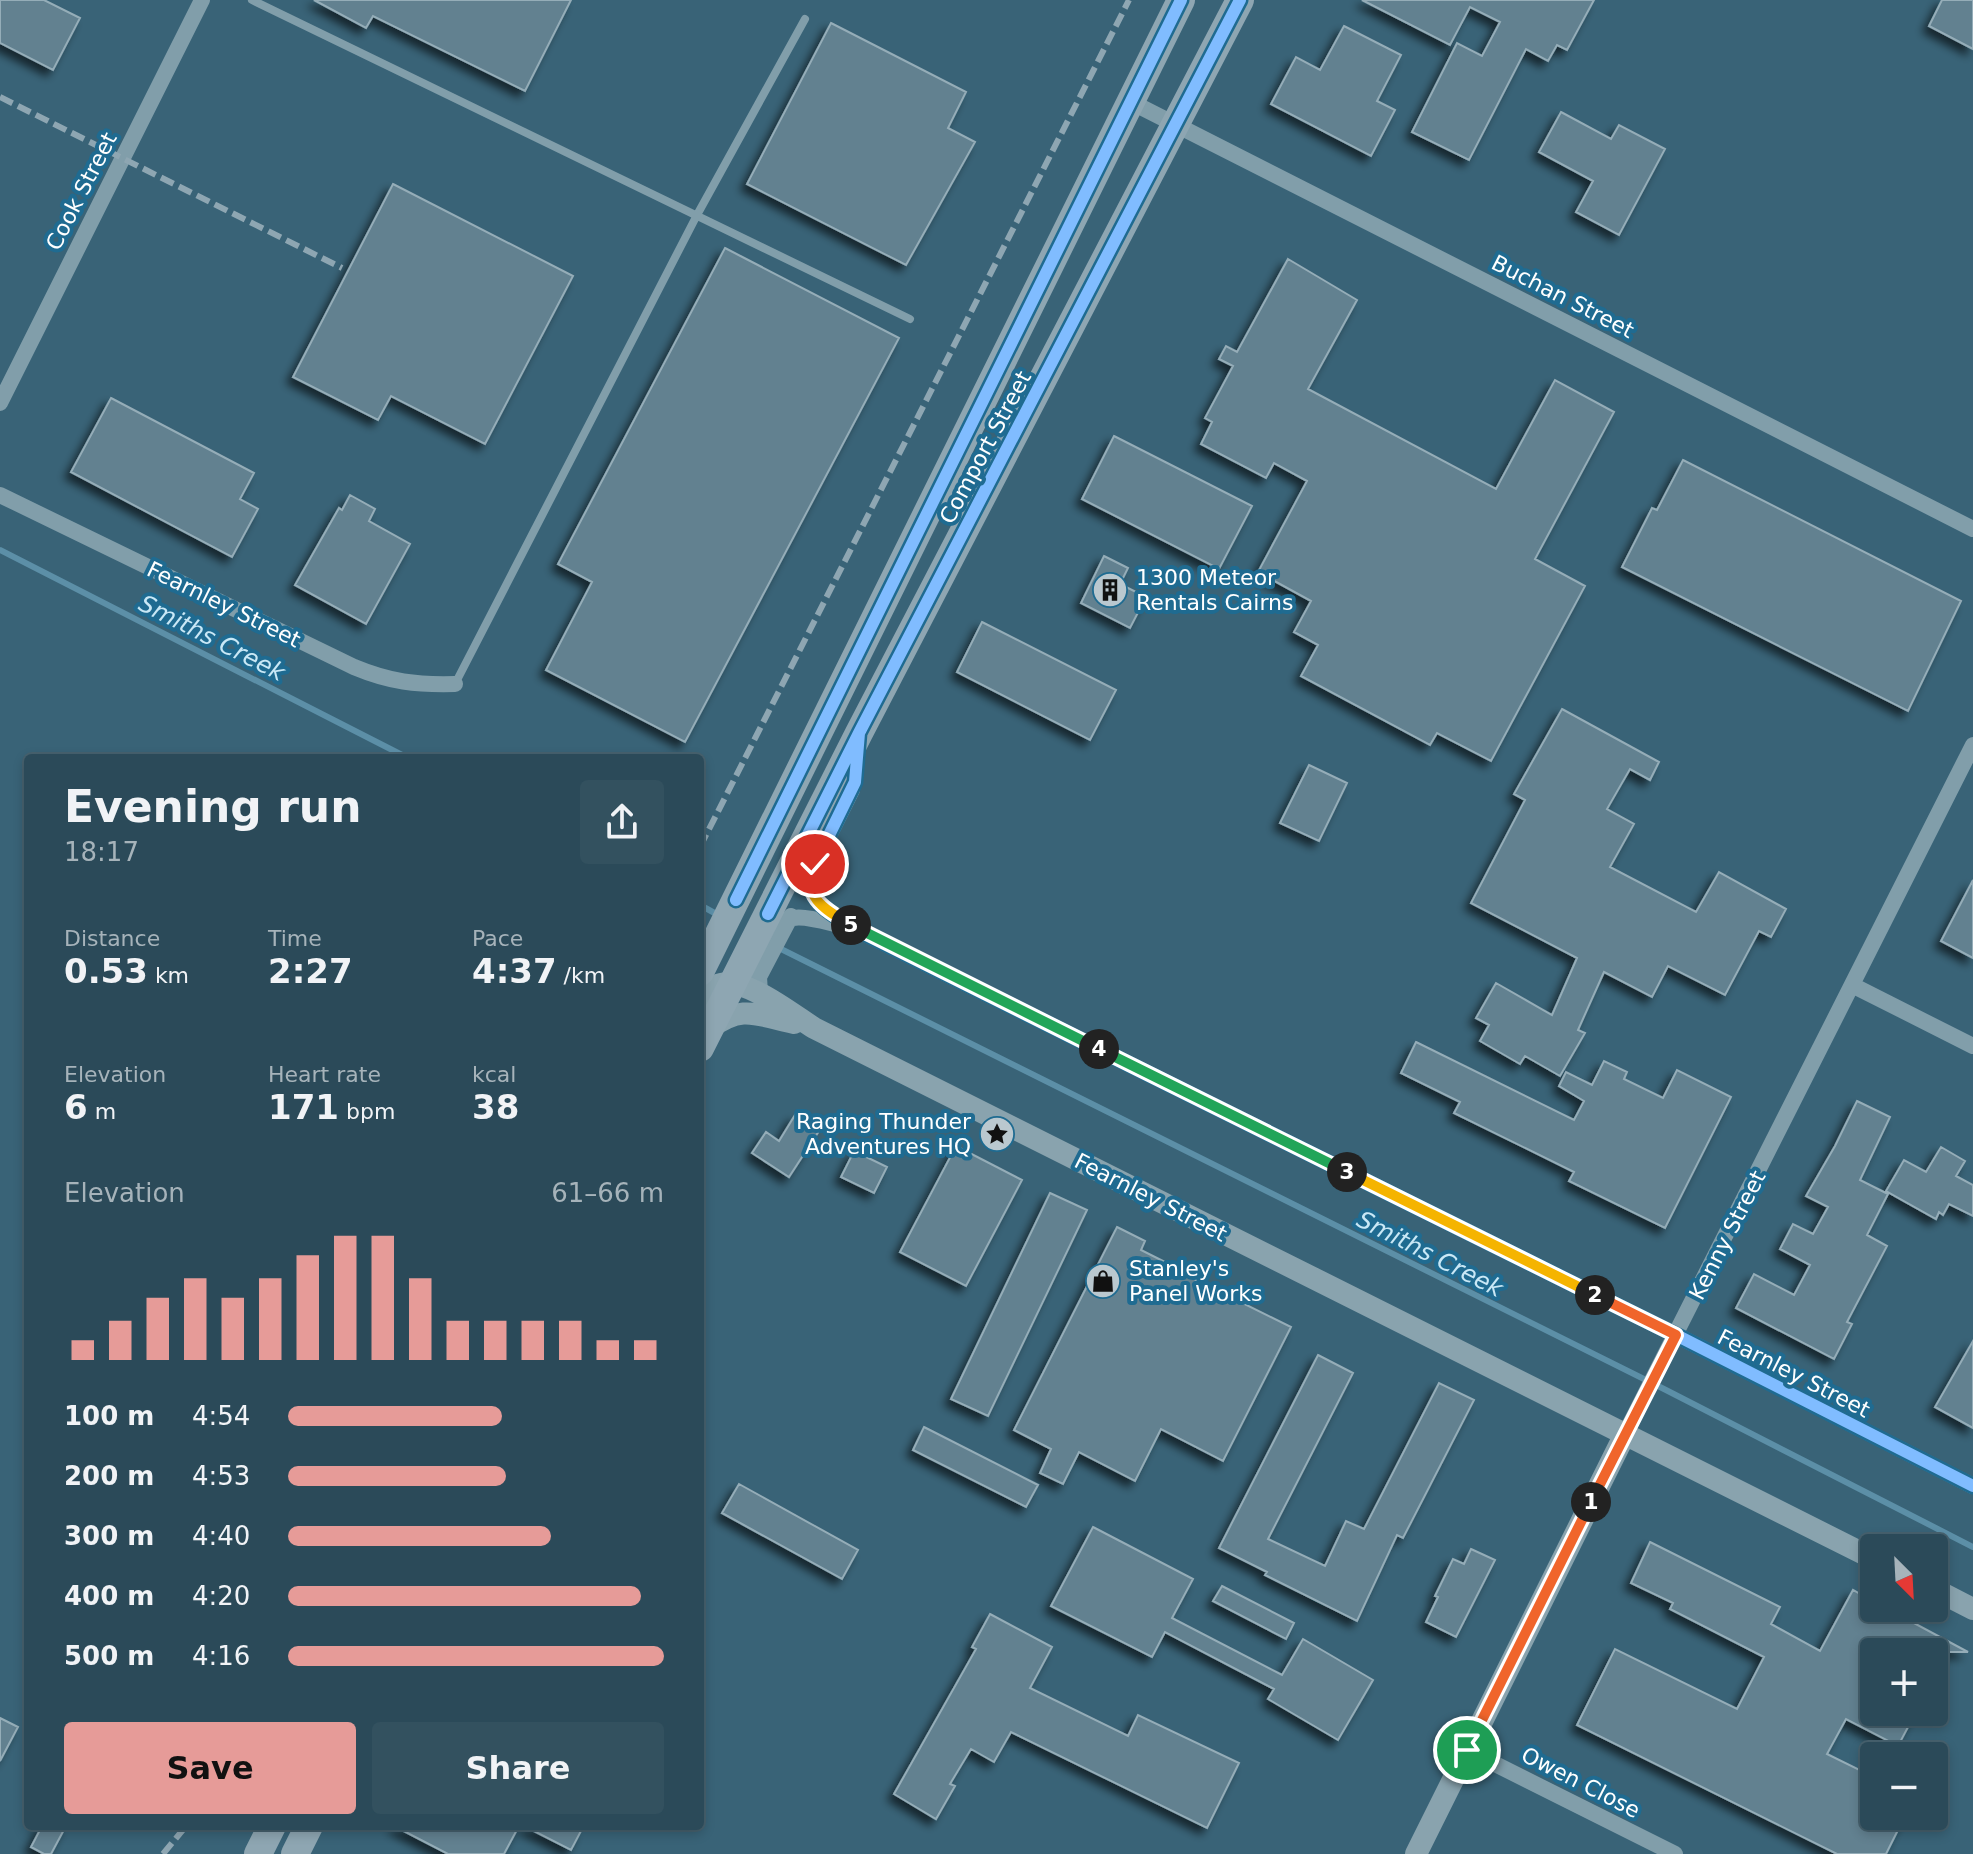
<!DOCTYPE html>
<meta charset="utf-8">
<style>
body{margin:0;font-family:"DejaVu Sans",sans-serif;background:#33515f;color:#f1f3f6;height:100vh;display:flex;flex-direction:column;font-size:30px;white-space:nowrap}
*{box-sizing:border-box;margin:0}
p{font-size:26px;color:#a6b3ba}
.icon{flex:none;width:44px;height:44px;fill:none;stroke:currentColor;stroke-width:2;stroke-linecap:round;stroke-linejoin:round}
.map{position:relative;flex:1;overflow:hidden}
.panel{position:absolute;left:24px;top:754px;width:680px;height:1076px;display:flex;flex-direction:column;background:#2b4a59;border-radius:8px;box-shadow:0 4px 12px #0003,0 0 0 2px #47626f}
.panel>*{flex:none}
.needle{width:52px;rotate:156deg}
.buttons{position:absolute;left:1860px;top:1534px;display:grid;gap:16px}
.buttons a{display:grid;place-items:center;width:88px;height:88px;border-radius:8px;background:#2b4a59;box-shadow:0 4px 12px #0003,0 0 0 2px #47626f;font-size:40px}
.pin{position:absolute;display:grid;place-items:center;width:68px;height:68px;color:#fff;margin:-34px;border:4px solid #fff;border-radius:50%;box-shadow:0 2px 8px #0007}
.km{position:absolute;width:40px;height:40px;margin:-20px;border-radius:50%;background:#222;color:#fff;font-size:22px;line-height:40px;text-align:center}
.round{display:grid;place-items:center;flex:none;width:84px;height:84px;border-radius:8px;background:#33515f}
.head{display:flex;align-items:center;justify-content:space-between;height:136px;padding:0 40px}
h1{font-size:44px;font-weight:700;line-height:60px}
.metrics{display:grid;grid-template-columns:repeat(3,1fr);gap:12px;height:136px;padding:8px 40px}
.metrics div{display:grid;align-content:center}
.metrics b{font-size:34px;font-weight:700}
.metrics small{font-size:22px;font-weight:400}
.metrics p{font-size:22px}
.chart{height:224px;padding:16px 40px}
.chart p{display:flex;justify-content:space-between}
.chart svg{width:100%;height:144px;margin-top:8px;stroke:#e69b98;stroke-width:6}
.action{display:flex;gap:16px;margin-top:auto;padding:16px 40px}
.action a{flex:1;height:92px;border-radius:8px;background:#e69b98;color:#111;font-size:32px;font-weight:700;line-height:92px;text-align:center}
.action a+a{background:#33515f;color:#f1f3f6}
ul{padding:0 40px;list-style:none;font-size:26px}
li{display:grid;grid-template-columns:128px 96px 1fr;align-items:center;height:60px}
li i{height:20px;border-radius:10px;background:#e69b98}
.map>svg:first-child{display:block}
</style>
<div class="map">
<svg width="1973" height="1854" viewBox="0 0 1973 1854">
<defs>
<filter id="shadow"><feDropShadow dx="-6" dy="6" stdDeviation="4" flood-color="#0009"/></filter>
</defs>
<rect width="100%" height="100%" fill="#396377"/>
<g fill="none" stroke-linecap="round" stroke-linejoin="round">
<path stroke="#5c8fa7" stroke-width="6" d="M0,550L408,758
M700,905L720,916
M775,946L1664,1389L1973,1547"/>
</g>
<path fill="#628190" stroke="#95adb8" stroke-width="2" filter="url(#shadow)" d="M0,0H44L80,18L53,70L0,43Z
M314,0H571L525,91L373,16L366,28Z
M1362,0H1594L1567,50L1557,45L1548,61L1526,49L1469,160L1412,132L1457,43L1482,56L1500,22L1470,7L1450,45Z
M1942,0H1973V49L1929,26Z
M831,23L966,92L948,128L975,142L906,265L747,184Z
M1344,26L1401,55L1377,101L1395,110L1371,156L1271,104L1296,57L1320,70Z
M1561,112L1611,139L1619,125L1665,149L1619,235L1576,212L1593,181L1539,152Z
M393,184L573,276L485,444L391,396L378,420L293,377Z
M725,248L899,338L685,742L546,670L592,582L558,564Z
M1288,259L1357,300L1308,389L1496,489L1555,380L1614,412L1535,559L1585,586L1491,761L1437,733L1430,745L1301,676L1318,645L1294,632L1311,601L1258,572L1307,481L1274,463L1266,478L1201,444L1212,422L1205,418L1233,366L1219,359L1226,346L1237,352Z
M111,398L254,473L240,499L258,509L232,557L71,472Z
M1114,436L1252,506L1219,569L1082,499Z
M1683,460L1961,601L1908,711L1622,567L1652,508L1657,510Z
M350,495L375,509L369,521L410,544L366,624L295,585L339,508L342,510Z
M1104,556L1128,568L1120,584L1146,597L1130,628L1081,603Z
M982,622L1116,690L1090,740L957,672Z
M1562,709L1659,762L1650,780L1630,769L1607,809L1634,824L1610,867L1696,912L1719,872L1786,909L1771,937L1759,931L1725,995L1668,966L1652,997L1604,972L1578,1030L1585,1033L1560,1076L1525,1056L1520,1064L1480,1041L1489,1025L1476,1018L1496,983L1552,1015L1577,958L1471,903L1525,800L1514,794Z
M1309,765L1347,783L1319,841L1280,823Z
M1973,880V958L1941,941Z
M1416,1042L1574,1120L1584,1101L1559,1086L1566,1072L1592,1085L1604,1061L1627,1072L1624,1079L1663,1098L1677,1070L1731,1097L1665,1228L1569,1181L1574,1172L1454,1113L1460,1102L1401,1073Z
M1857,1101L1890,1117L1860,1180L1888,1194L1867,1235L1887,1246L1847,1322L1852,1324L1834,1359L1736,1308L1754,1274L1794,1295L1810,1265L1780,1249L1793,1224L1813,1234L1828,1207L1806,1196L1835,1146Z
M795,1115L819,1131L789,1177L752,1153L766,1132L779,1141Z
M956,1146L1022,1180L966,1286L900,1252Z
M1941,1147L1965,1161L1956,1176L1973,1185V1216L1949,1204L1943,1215L1939,1212L1936,1219L1886,1191L1904,1160L1926,1172Z
M854,1151L887,1167L874,1193L841,1177Z
M1050,1193L1087,1210L988,1416L951,1399Z
M1117,1227L1145,1241L1141,1250L1173,1266L1172,1268L1291,1327L1223,1461L1161,1429L1135,1481L1079,1452L1063,1484L1040,1473L1051,1449L1014,1430Z
M1973,1341V1428L1935,1407Z
M1318,1355L1353,1373L1268,1539L1325,1566L1346,1521L1364,1529L1439,1383L1474,1400L1403,1538L1397,1535L1357,1621L1265,1575L1267,1572L1219,1548Z
M924,1427L1038,1485L1026,1507L913,1450Z
M739,1484L858,1550L842,1579L722,1513Z
M1093,1527L1193,1579L1172,1618L1282,1675L1303,1639L1373,1680L1338,1740L1268,1699L1274,1689L1165,1632L1152,1657L1051,1606Z
M1650,1542L1780,1607L1771,1624L1820,1651L1853,1590L1874,1602V1608H1886L1968,1652H1949L1934,1679V1652H1874V1712H1916L1898,1746L1846,1719L1827,1754L1874,1777V1816H1905L1886,1854H1837L1577,1725L1615,1649L1737,1709L1764,1657L1670,1609L1673,1603L1631,1583Z
M1471,1549L1495,1560L1456,1637L1426,1622L1438,1597L1435,1596L1453,1559L1464,1564Z
M1222,1586L1294,1623L1286,1639L1213,1601Z
M990,1614L1052,1647L1030,1688L1128,1736L1138,1715L1239,1763L1207,1828L1011,1732L994,1762L971,1749L950,1784L955,1786L936,1819L894,1794L976,1649L972,1647Z
M0,1718L18,1727L0,1761Z
M42,1826H66L51,1854H44L31,1847Z
M394,1826H519L504,1854H448Z
M524,1826H570L581,1831L571,1850Z"/>
<g fill="none" stroke-linecap="round" stroke-linejoin="round">
<path stroke="#819eaa" stroke-width="8" d="M252,0L910,319
M455,684L697,215L805,19"/>
<path stroke="#819eaa" stroke-width="16" d="M1133,103L1973,529
M0,403L202,0
M0,495L354,667C390,682 416,685 455,684
M858,747L852,790L810,874C806,904 838,917 860,931L1676,1335L1973,1486
M762,927C798,912 806,917 843,926
M1852,985L1973,1046
M760,993L759,977L791,916
M1625,1434L1973,745
M1467,1750L1675,1854"/>
<path stroke="#89a3ae" stroke-width="22" d="M700,999C706,993 712,986 721,984C747,978 792,1014 814,1028L1874,1559
M710,1028C743,1004 756,1015 794,1023
M1934,1589L1973,1609
M1416,1854L1625,1434"/>
<path stroke="#8ea6b2" stroke-width="28" d="M700,972L1181,0
M700,1048L859,733L1240,0
M258,1854L272,1826
M295,1854L309,1826"/>
<path stroke="#8ea6b2" stroke-width="6" stroke-dasharray="14 6" stroke-linecap="butt" d="M0,97L342,268
M700,847L1129,0
M163,1854L186,1826"/>
<g stroke="#1f6b91" stroke-width="17">
<path id="cycleway" d="M859,733L855,782L810,874C806,904 838,917 860,931L1676,1335L1973,1486
M736,900L1181,0
M768,914L859,733L1240,0"/>
</g>
<use href="#cycleway" stroke="#80bcff" stroke-width="12"/>
</g>
<g fill="none" stroke-linecap="round" stroke-linejoin="round">
<g stroke="#fff" stroke-width="16">
<path id="split-1" d="M1467,1750L1591,1502"/>
</g>
<g stroke="#fff" stroke-width="16">
<path id="split-2" d="M1591,1502L1676,1335L1595,1295"/>
</g>
<g stroke="#fff" stroke-width="16">
<path id="split-3" d="M1347,1172L1595,1295"/>
</g>
<g stroke="#fff" stroke-width="16">
<path id="split-4" d="M1099,1049L1347,1172"/>
</g>
<g stroke="#fff" stroke-width="16">
<path id="split-5" d="M851,925L1099,1049"/>
</g>
<g stroke="#fff" stroke-width="16">
<path id="split-6" d="M815,864C800,897 826,910 851,925"/>
</g>
<use href="#split-1" stroke="#f0652b" stroke-width="10"/>
<use href="#split-2" stroke="#f0652b" stroke-width="10"/>
<use href="#split-3" stroke="#f5b400" stroke-width="10"/>
<use href="#split-4" stroke="#22a559" stroke-width="10"/>
<use href="#split-5" stroke="#22a559" stroke-width="10"/>
<use href="#split-6" stroke="#f5b400" stroke-width="10"/>
</g>
<defs>
<g id="building-disc" transform="scale(1.8)"><circle r="9.5" fill="#bac8cf" stroke="#1f6b91"/><path d="M-4-6H4V6H1V3H-1V6H-4ZM-2.5-4.3h1.7v1.8h-1.7ZM.8-4.3h1.7v1.8H.8ZM-2.5-1h1.7V.8h-1.7ZM.8-1h1.7V.8H.8Z" fill="#111"/></g>
<g id="sight-disc" transform="scale(1.8)"><circle r="9.5" fill="#bac8cf" stroke="#1f6b91"/><path d="M0-6L1.8-2.2L6-1.7L2.9 1.2L3.7 5.4L0 3.3L-3.7 5.4L-2.9 1.2L-6-1.7L-1.8-2.2Z" fill="#111"/></g>
<g id="shop-disc" transform="scale(1.8)"><circle r="9.5" fill="#bac8cf" stroke="#1f6b91"/><path d="M-5-2.5h2.3a2.7 3.5 0 0 1 5.4 0H5L5.5 6h-11ZM-1.5-2.5h3a1.5 2.3 0 0 0-3 0Z" fill="#111"/></g>
</defs>
<g fill-rule="evenodd">
<use href="#building-disc" x="1110" y="590"/>
<use href="#sight-disc" x="997" y="1134"/>
<use href="#shop-disc" x="1103" y="1281"/>
</g>
<g text-anchor="middle" stroke-width="8" stroke-linejoin="round" paint-order="stroke">
<g font-size="22" fill="#fff" stroke="#1f6b91">
<text transform="translate(81 191) rotate(-63)" y="8">Cook Street</text>
<text transform="translate(1563 296) rotate(27)" y="8">Buchan Street</text>
<text transform="translate(985 447) rotate(-62)" y="8">Comport Street</text>
<text transform="translate(224 604) rotate(26)" y="8">Fearnley Street</text>
<text transform="translate(1151 1197) rotate(27)" y="8">Fearnley Street</text>
<text transform="translate(1727 1235) rotate(-63)" y="8">Kenny Street</text>
<text transform="translate(1794 1373) rotate(27)" y="8">Fearnley Street</text>
<text transform="translate(1581 1782) rotate(27)" y="8">Owen Close</text>
</g>
<g font-size="22" fill="#fff" stroke="#1f6b91" text-anchor="start">
<text x="1136" y="585">1300 Meteor<tspan x="1136" dy="25">Rentals Cairns</tspan></text>
<text x="971" y="1129" text-anchor="end">Raging Thunder<tspan x="971" dy="25">Adventures HQ</tspan></text>
<text x="1129" y="1276">Stanley's<tspan x="1129" dy="25">Panel Works</tspan></text>
</g>
<g font-size="24" font-style="italic" fill="#c9e8f6" stroke="#1f6b91">
<text transform="translate(212 638) rotate(27)" y="8">Smiths Creek</text>
<text transform="translate(1430 1254) rotate(27)" y="8">Smiths Creek</text>
</g>
</g>
</svg>
<div class="buttons">
<a><svg class="needle" viewBox="-14 -14 28 28"><path d="M0-13l5 13h-10z" fill="#e53935"/><path d="M0 13l5-13h-10z" fill="#a6b3ba"/></svg></a>
<a>+</a>
<a>−</a>
</div>
<div class="pin" style="left:1467px;top:1750px;background:#1e9e55"><svg class="icon" aria-label="arrive" viewBox="0 0 24 24"><path d="M6 21V4h12l-3 4 3 4H6"/></svg></div>
<div class="pin" style="left:815px;top:864px;background:#d93025"><svg class="icon" aria-label="check" viewBox="0 0 24 24"><path d="M5 12l5 5 9-10"/></svg></div>
<b class="km" style="left:1591px;top:1502px">1</b>
<b class="km" style="left:1595px;top:1295px">2</b>
<b class="km" style="left:1347px;top:1172px">3</b>
<b class="km" style="left:1099px;top:1049px">4</b>
<b class="km" style="left:851px;top:925px">5</b>
<section class="panel">
<div class="head"><div><h1>Evening run</h1><p>18:17</p></div><a class="round"><svg class="icon" aria-label="share" viewBox="0 0 24 24"><path d="M12 15V3M7 8l5-5 5 5M5 13v7h14v-7"/></svg></a></div>
<div class="metrics">
<div><p>Distance</p><b>0.53<small> km</small></b></div>
<div><p>Time</p><b>2:27</b></div>
<div><p>Pace</p><b>4:37<small> /km</small></b></div>
</div>
<div class="metrics">
<div><p>Elevation</p><b>6<small> m</small></b></div>
<div><p>Heart rate</p><b>171<small> bpm</small></b></div>
<div><p>kcal</p><b>38</b></div>
</div>
<div class="chart"><p><span>Elevation</span>61–66 m</p>
<svg viewBox="0 0 160 44" preserveAspectRatio="none"><path d="M5 44V38M15 44V32M25 44V25M35 44V19M45 44V25M55 44V19M65 44V12M75 44V6M85 44V6M95 44V19M105 44V32M115 44V32M125 44V32M135 44V32M145 44V38M155 44V38"/></svg>
</div>
<ul>
<li><b>100 m</b>4:54<i style="width:57%"></i></li>
<li><b>200 m</b>4:53<i style="width:58%"></i></li>
<li><b>300 m</b>4:40<i style="width:70%"></i></li>
<li><b>400 m</b>4:20<i style="width:94%"></i></li>
<li><b>500 m</b>4:16<i style="width:100%"></i></li>
</ul>
<div class="action"><a>Save</a><a>Share</a></div>
</section>
</div>
